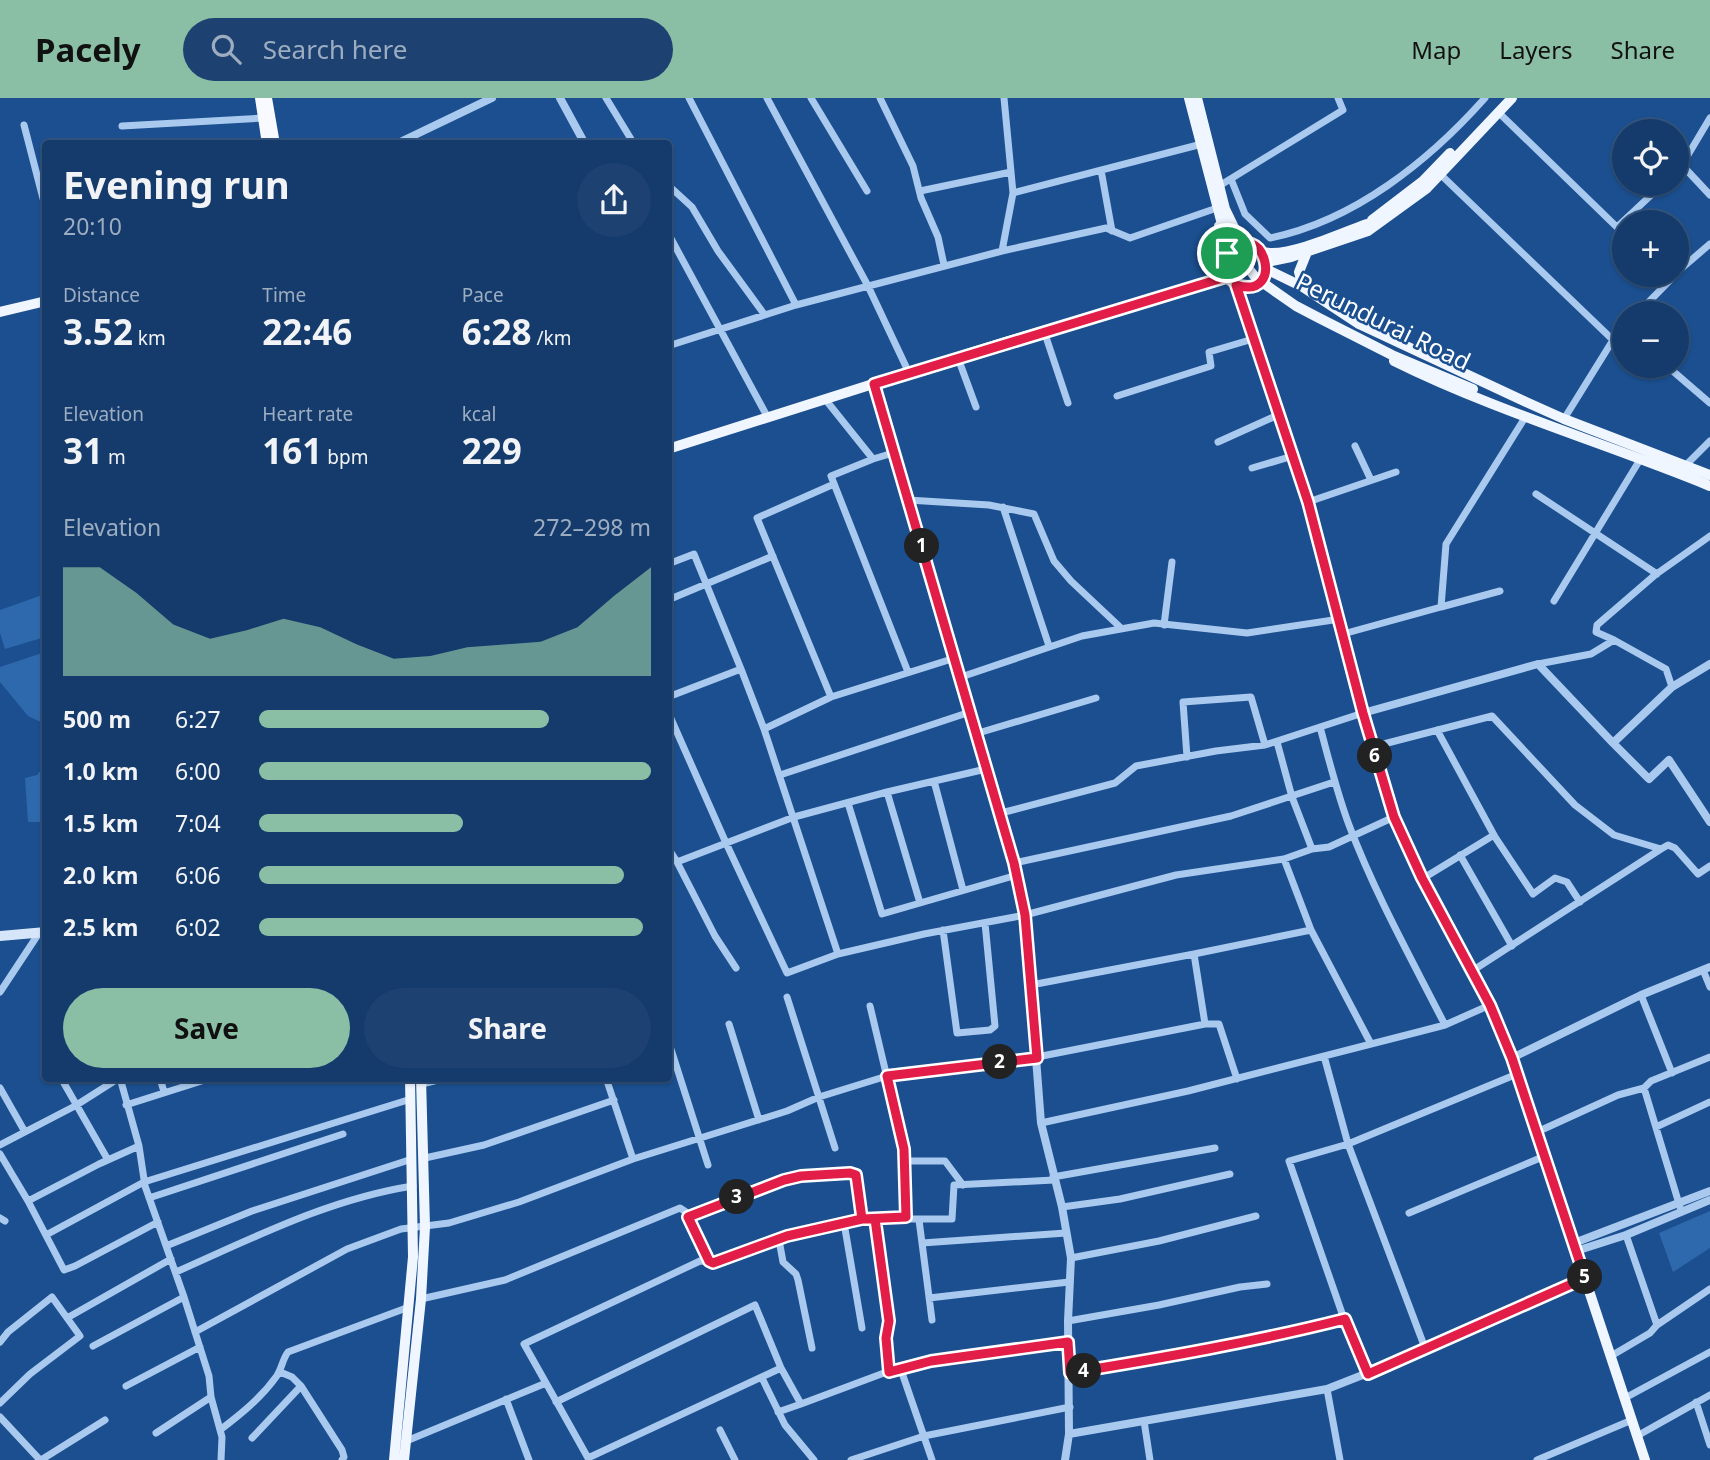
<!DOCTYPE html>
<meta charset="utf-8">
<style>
body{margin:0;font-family:"Noto Sans",sans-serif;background:#1d4271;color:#f1f3f6;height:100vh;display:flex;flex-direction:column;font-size:26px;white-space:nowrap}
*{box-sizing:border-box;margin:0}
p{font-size:23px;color:#9dadc1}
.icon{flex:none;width:38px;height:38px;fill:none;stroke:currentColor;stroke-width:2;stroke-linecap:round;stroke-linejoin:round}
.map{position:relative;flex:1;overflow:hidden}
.panel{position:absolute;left:42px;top:42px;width:630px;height:942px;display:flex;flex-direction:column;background:#143b6b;border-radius:7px;box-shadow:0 2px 5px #0004,0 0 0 2px #33557e}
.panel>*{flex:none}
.controls{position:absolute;left:1612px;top:21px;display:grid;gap:14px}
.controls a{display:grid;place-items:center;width:77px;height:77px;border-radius:50%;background:#143b6b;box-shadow:0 2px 5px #0004,0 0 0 2px #33557e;font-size:35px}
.pin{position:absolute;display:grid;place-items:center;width:60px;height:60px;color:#fff;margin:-30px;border:4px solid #fff;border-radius:50%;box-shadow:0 2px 7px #0007}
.km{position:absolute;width:35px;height:35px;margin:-18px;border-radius:50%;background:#222;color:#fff;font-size:19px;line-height:35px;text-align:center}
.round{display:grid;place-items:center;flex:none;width:74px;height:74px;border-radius:37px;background:#1d4271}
.head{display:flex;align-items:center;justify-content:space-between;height:119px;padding:0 21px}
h1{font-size:38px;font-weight:700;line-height:52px}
.figures{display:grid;grid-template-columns:repeat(3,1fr);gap:10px;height:119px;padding:7px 21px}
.figures div{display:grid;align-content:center}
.figures b{font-size:35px;font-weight:700}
.figures small{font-size:19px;font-weight:400}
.figures p{font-size:19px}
.chart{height:196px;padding:14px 21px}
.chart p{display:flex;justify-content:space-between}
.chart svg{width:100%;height:126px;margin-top:7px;fill:#8abfa5;opacity:.7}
.action{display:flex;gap:14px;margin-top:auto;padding:14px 21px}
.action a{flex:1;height:80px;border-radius:42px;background:#8abfa5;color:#111;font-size:28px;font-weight:700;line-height:80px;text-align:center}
.action a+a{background:#1d4271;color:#f1f3f6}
ul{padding:0 21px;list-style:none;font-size:23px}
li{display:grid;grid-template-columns:112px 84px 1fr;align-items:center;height:52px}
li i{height:18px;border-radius:9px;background:#8abfa5}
header{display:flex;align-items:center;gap:42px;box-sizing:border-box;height:98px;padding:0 35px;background:#8abfa5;color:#111}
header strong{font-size:33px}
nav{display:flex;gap:38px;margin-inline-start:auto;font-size:24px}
.search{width:490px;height:63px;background:#1d4271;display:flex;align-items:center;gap:18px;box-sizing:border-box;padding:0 24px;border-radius:38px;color:#9dadc1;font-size:26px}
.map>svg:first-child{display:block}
</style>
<header>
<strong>Pacely</strong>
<div class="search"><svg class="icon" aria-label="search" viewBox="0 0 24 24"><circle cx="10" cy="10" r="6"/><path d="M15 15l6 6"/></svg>Search here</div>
<nav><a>Map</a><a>Layers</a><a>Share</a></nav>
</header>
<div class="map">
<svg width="1710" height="1362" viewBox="0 0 1710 1362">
<rect width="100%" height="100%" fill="#1b4f8f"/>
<path fill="#2e69ad" d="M45,496V539L5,551L0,535V512Z
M45,554H46L45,626L28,618L0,584V569Z
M45,667V724H28L25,680L37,677Z
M1710,1113V1150L1673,1174L1659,1135Z"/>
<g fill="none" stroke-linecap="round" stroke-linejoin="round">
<path stroke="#a9c9ee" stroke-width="7" d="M606,0L634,46
M689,0L796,207
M767,0L868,188L909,275
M811,0L867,93
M880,0L913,68L921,100L938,139L944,167
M1498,14L1624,136
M24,27L46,112
M122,28L263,20
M1682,67L1710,97
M1101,72L1112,133
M1676,73L1682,67L1710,20
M1440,76L1613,242
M1231,81L1245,116L1270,140C1354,123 1429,63 1485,0
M668,87L692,109L718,153L764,216
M1219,88L1343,12L1338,0
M920,93L1011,74
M1013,95L1198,47
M1617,129L1663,86
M668,135L768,320
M1002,153L1106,130L1130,140L1214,111
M1676,175L1710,146
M1638,215L1675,177
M1044,233L1068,305
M668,248L796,207L1002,153L1013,95L1004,0
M958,260L976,309
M1667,268L1710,305
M1117,298L1211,268L1209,254L1253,241
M825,301L873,361L831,378L908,574
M1564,321L1613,242L1624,230
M1218,344L1278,317
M1355,348L1371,382
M873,361L893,355
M1685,368L1710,343
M1252,370L1293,358
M834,386L757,420L831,599L955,560
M1536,396L1657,476
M908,402L989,407L1034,416L1054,463L1071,483L1121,530
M1308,404L1396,374
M1003,409L1049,548
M668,466L694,456L741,571
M668,502L773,458
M1554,503L1641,360
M1441,509L1500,493
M1164,527L1172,464
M1343,536L1441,509L1446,446L1526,318
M1614,542L1666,571L1672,589
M1538,566L1591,556L1614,542L1596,534L1597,527L1655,477L1710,438
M961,579L1082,538L1154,525L1247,535L1340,521
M668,599L741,571L764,631L831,599
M668,614L726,745L787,875L838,856L924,836L1025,817L1176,777L1284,761L1312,751L1329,749L1394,719
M1320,629L1363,615
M764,631L838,856
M1437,632L1495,739L1533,796L1555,780L1567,784L1580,804
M975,636L1096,600
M1277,644L1292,699L1312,751
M1372,649L1492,618L1575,707L1614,737L1661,751L1472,873
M1187,659L1183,604L1251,599L1265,647
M780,677L970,614
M934,683L963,792
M887,694L920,805
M848,705L882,816L1017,777
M1001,715L1115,685L1136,668L1216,653L1265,647L1320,629C1329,662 1337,695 1349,727C1375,796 1412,862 1445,927
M668,750L677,764
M1661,751L1668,747L1675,750L1698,776L1710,768
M1460,757L1512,848
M1284,761L1311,832L1371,946
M1014,765L1231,718L1334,684
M1422,781L1494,737
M943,832L957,935L990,932L995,928L985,825
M1194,856L1311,832
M736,870L715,838L677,764L794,719L887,694L986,671
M1703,872L1710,889
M0,894L39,835
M1641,897L1672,975
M787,899L835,1050
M870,908L904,1051L906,1119
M729,926L759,1022
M1205,926H1219L1237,981
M669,945L708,1067
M1324,958L1348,1046L1425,1250
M61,980L108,1062
M120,980L139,1048L145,1088L184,1199L209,1278L211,1299L222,1339L221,1362
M160,980L164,994
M606,980L633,1061
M422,986L446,980
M0,990L25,1034
M1644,990L1680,1109
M126,1007L211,980
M1041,1025L1188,993L1418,934L1445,927L1490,907
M1656,1029L1710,1004
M1537,1034L1618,997L1644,990L1651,983L1710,959
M0,1047L75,1008L119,980
M0,1056L28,1103L64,1172L75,1168L158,1124
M425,1060L484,1047L614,1002
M904,1063H945L963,1087
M1053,1079L1215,1050
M149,1100L343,1036
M28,1103L99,1066L139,1048
M1062,1109L1120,1101L1230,1076
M1409,1115L1545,1058
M688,1119L769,1086L801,1078L850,1075L856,1077L858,1081L862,1121
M0,1120L5,1123
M875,1121L889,1223L886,1240L889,1274
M919,1122L932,1222
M844,1125L862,1230
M46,1137L144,1084L411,1001
M1626,1137L1657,1227
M779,1142L783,1164L796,1176L798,1182L812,1250
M922,1145L1066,1135
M166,1148L252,1113L412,1061
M1071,1160L1159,1143L1256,1118
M176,1174C253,1140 329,1101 413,1088
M929,1200L1069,1184
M421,1201L505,1182L680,1110L686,1114L709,1163
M67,1220L171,1161
M1068,1223L1159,1207L1240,1189L1267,1186
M195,1234L347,1151L401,1131L449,1125L519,1104L633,1061L787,1013L819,999L887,978L1037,959L1205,926L1194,856L1031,887
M0,1244L8,1234L52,1199L80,1238L30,1276L0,1305
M93,1248L184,1199
M1611,1258L1650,1235L1657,1227L1710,1191
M900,1269L932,1362
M280,1274L292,1279L301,1288L342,1352L344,1359L342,1362
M1070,1275L1189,1255L1344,1221
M1368,1276L1344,1221L1289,1063L1348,1046L1517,976
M762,1280L785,1327L814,1362
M546,1285L524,1246L700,1163L719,1164L787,1138L862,1121H952L954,1087L1054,1082
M126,1288L200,1249
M1327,1291L1340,1362
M1625,1300L1710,1254
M506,1301L529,1362
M556,1304L755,1207L781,1270
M1696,1304L1710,1347
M778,1314L801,1306
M0,1319L40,1362
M1144,1323L1150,1362
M220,1332C241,1316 261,1300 276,1279C282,1271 282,1262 288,1254L409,1209
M720,1332L735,1362
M156,1335L211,1299
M1637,1338L1710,1297
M252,1340L301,1288
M404,1344L546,1285L588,1360L781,1270L801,1306L900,1269L1068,1244
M41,1362L105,1322
M851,1362L924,1338L1070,1309
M1537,1362L1632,1322"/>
<path stroke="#a9c9ee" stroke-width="8" d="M560,0L585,46
M396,46L492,0
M874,286L961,579L975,636L1001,715L1025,817L1041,1025L1062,1109L1071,1160L1068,1223L1069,1336L1065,1362
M1363,615L1538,566L1613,645L1672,589L1710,566
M1613,645L1649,681L1669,662L1710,724
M1512,960L1641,897L1710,869
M1574,1145L1710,1093
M1576,1153L1626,1137L1710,1102
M1069,1336L1327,1291L1383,1269L1585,1180"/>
<path stroke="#d6e6fa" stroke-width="10" d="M0,838L46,834"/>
<path stroke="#f0f6ff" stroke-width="10" d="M1197,0L1225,111L1241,144
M1372,122L1423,83L1450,55
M1219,128L1227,155
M1223 167a22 22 0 1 1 44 0a22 22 0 1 1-44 0Z
M1267,164L1291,159L1368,133L1426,91L1512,0
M1266,171L1303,189L1359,226L1526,304L1564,321L1710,377
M1235,187L1308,404L1363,615L1394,719L1422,781L1490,907L1512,960L1645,1362
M1303,189L1299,174L1307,154
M0,214L46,203
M1394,263C1495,313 1605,345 1710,388
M668,351L1002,245L1226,179
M394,1362L413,1159L410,980
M404,1362L421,1201L425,1129L421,980"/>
<path stroke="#f8faff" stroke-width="10" d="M260,0L267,46
M267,0L275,46"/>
<path stroke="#f0f6ff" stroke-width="10" d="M1189,0L1223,130L1236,155L1256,180L1296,208L1319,220L1392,257L1473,291
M1231,135C1242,145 1255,154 1270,155C1297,156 1341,135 1367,126"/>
</g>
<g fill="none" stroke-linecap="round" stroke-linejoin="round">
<g stroke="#fff" stroke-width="14">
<path id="route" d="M1227,155L1223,169L1226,179L874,286L1014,765L1025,817L1037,960L887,978L904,1051L906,1119L862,1121L787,1138L713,1165L709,1163L688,1119L784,1082L801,1078L850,1075L856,1077L862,1121H875L889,1223L886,1240L889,1274L931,1263L1068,1244L1070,1275C1162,1260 1254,1244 1345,1221L1368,1276L1585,1180L1512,960L1490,907L1422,780L1394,719L1363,615L1308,404L1236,187C1287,203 1264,116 1227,155"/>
</g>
<use href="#route" stroke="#e11d48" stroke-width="9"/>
</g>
<g text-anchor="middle" stroke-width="5" stroke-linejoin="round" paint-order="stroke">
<g font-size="24" fill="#fff" stroke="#1b4f8f">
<text transform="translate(1383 224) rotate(26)" y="8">Perundurai Road</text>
</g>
</g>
</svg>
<div class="controls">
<a><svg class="icon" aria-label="locate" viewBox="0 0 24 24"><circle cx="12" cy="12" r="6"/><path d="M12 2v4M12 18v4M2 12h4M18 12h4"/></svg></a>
<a>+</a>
<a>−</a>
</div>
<div class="pin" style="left:1227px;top:155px;background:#1e9e55"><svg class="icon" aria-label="arrive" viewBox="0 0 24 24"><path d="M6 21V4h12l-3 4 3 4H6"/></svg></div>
<b class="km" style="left:922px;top:448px">1</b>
<b class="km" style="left:1000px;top:964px">2</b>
<b class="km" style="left:737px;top:1099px">3</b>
<b class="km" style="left:1084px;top:1273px">4</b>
<b class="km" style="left:1585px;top:1179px">5</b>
<b class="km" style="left:1375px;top:658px">6</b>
<section class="panel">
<div class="head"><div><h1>Evening run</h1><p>20:10</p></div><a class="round"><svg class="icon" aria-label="share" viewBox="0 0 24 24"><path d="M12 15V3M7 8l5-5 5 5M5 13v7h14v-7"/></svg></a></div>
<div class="figures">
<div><p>Distance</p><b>3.52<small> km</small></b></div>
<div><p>Time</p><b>22:46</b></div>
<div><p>Pace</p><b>6:28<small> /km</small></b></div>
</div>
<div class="figures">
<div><p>Elevation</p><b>31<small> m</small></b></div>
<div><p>Heart rate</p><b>161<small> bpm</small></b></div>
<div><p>kcal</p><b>229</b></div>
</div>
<div class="chart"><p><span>Elevation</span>272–298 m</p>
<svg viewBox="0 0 160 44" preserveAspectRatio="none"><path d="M0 44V6L10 6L20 15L30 26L40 31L50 28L60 24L70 27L80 33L90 38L100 37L110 34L120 33L130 32L140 27L150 16L160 6V44z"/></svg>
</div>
<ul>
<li><b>500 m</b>6:27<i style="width:74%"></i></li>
<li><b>1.0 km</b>6:00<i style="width:100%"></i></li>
<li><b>1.5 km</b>7:04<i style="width:52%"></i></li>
<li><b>2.0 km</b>6:06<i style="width:93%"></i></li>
<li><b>2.5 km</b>6:02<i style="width:98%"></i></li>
</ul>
<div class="action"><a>Save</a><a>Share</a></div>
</section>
</div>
